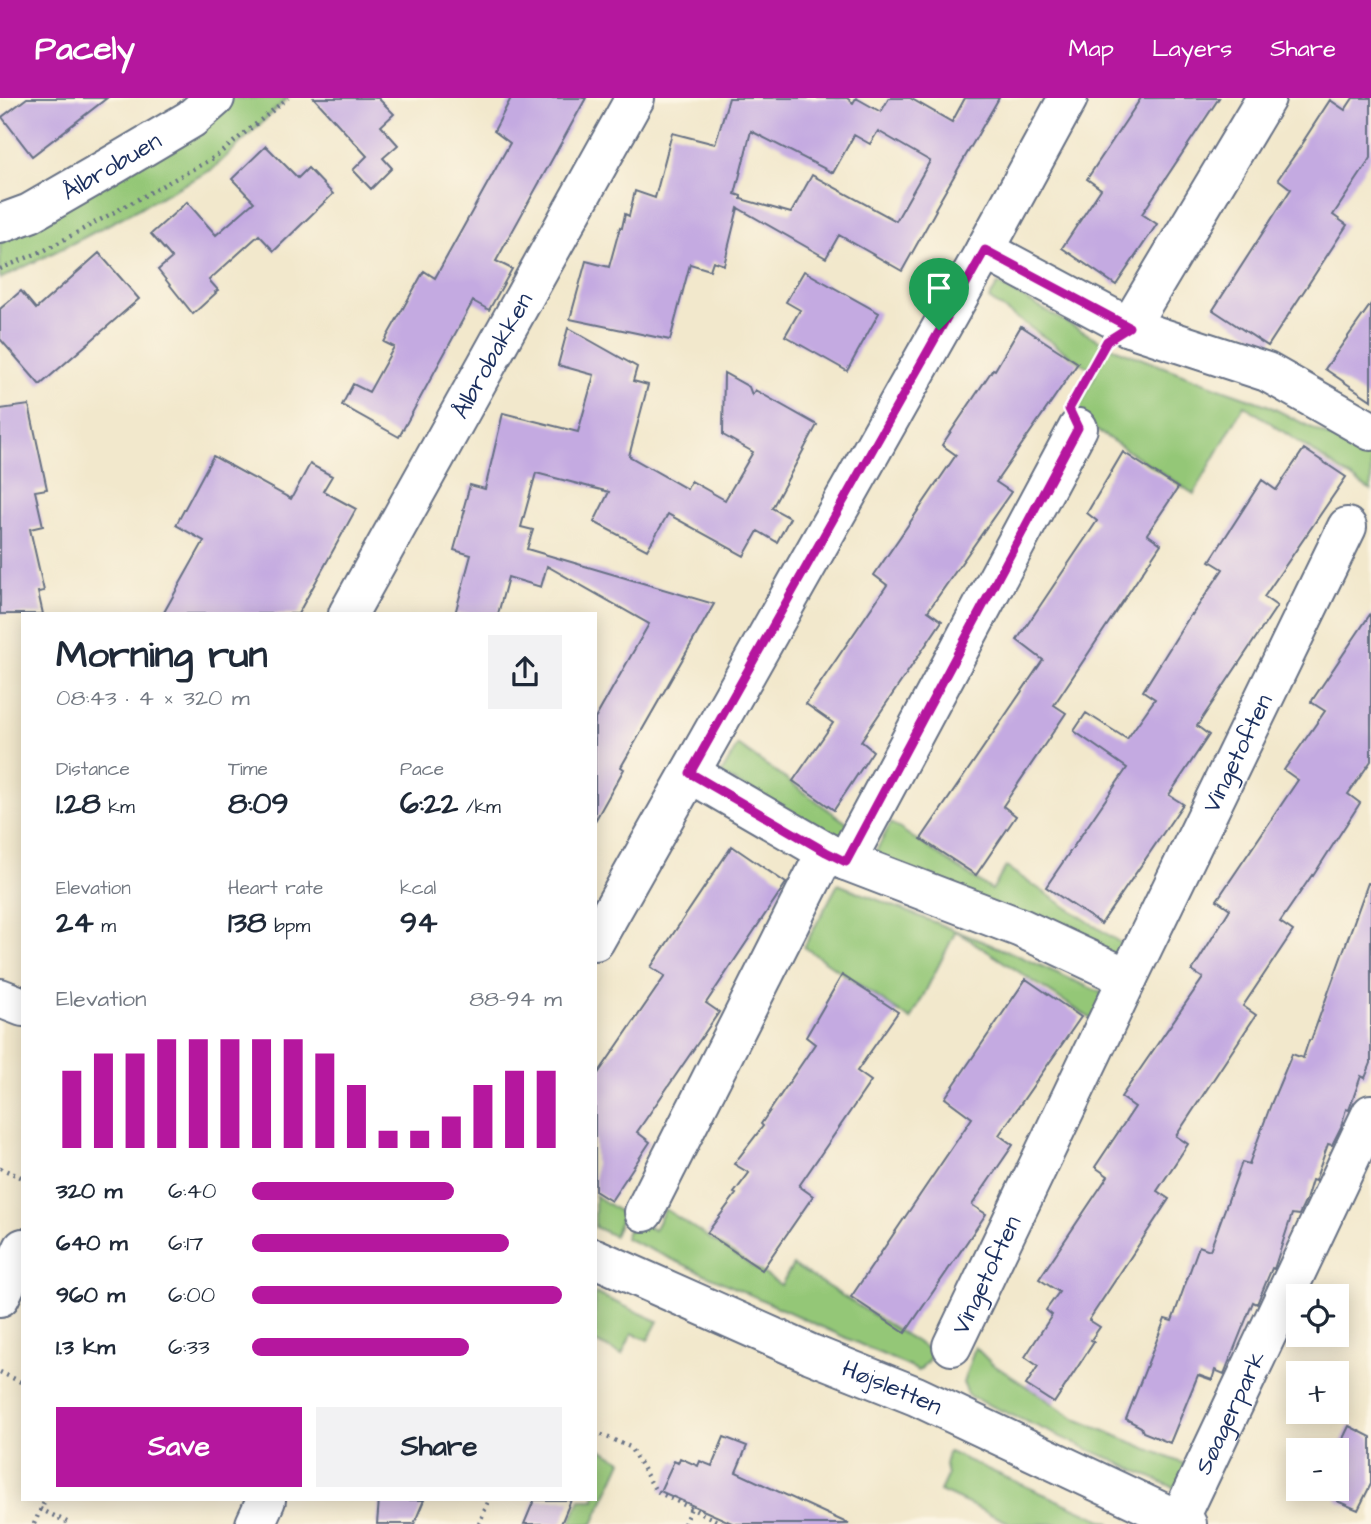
<!DOCTYPE html>
<meta charset="utf-8">
<style>
body{margin:0;font-family:"Architects Daughter",sans-serif;background:#f2f2f3;color:#1f2937;height:100vh;display:flex;flex-direction:column;font-size:26px;white-space:nowrap}
*{box-sizing:border-box;margin:0}
p{font-size:23px;color:#747a83}
.icon{flex:none;width:38px;height:38px;fill:none;stroke:currentColor;stroke-width:2;stroke-linecap:round;stroke-linejoin:round}
.map{position:relative;flex:1;overflow:hidden}
.sheet{position:absolute;left:21px;top:514px;width:576px;height:889px;display:flex;flex-direction:column;background:#fff;border-radius:0px;box-shadow:0 4px 18px #0003}
.sheet>*{flex:none}
.tools{position:absolute;left:1286px;top:1186px;display:grid;gap:14px}
.tools a{display:grid;place-items:center;width:63px;height:63px;border-radius:0px;background:#fff;box-shadow:0 4px 18px #0003;font-size:35px}
.pin{position:absolute;display:grid;place-items:center;width:60px;height:60px;color:#fff;margin:-72px -30px;border-radius:50% 50% 50% 0;rotate:-45deg;box-shadow:0 0 7px #0007}
.pin .icon{rotate:45deg}
.round{display:grid;place-items:center;flex:none;width:74px;height:74px;border-radius:0px;background:#f2f2f3}
.summary{display:flex;align-items:center;justify-content:space-between;height:119px;padding:0 35px}
h1{font-size:38px;font-weight:800;line-height:52px}
.metrics{display:grid;grid-template-columns:repeat(3,1fr);gap:10px;height:119px;padding:7px 35px}
.metrics div{display:grid;align-content:center}
.metrics b{font-size:30px;font-weight:800}
.metrics small{font-size:19px;font-weight:400}
.metrics p{font-size:19px}
.chart{height:196px;padding:14px 35px}
.chart p{display:flex;justify-content:space-between}
.chart svg{width:100%;height:126px;margin-top:7px;stroke:#b5179e;stroke-width:6}
.cta{display:flex;gap:14px;margin-top:auto;padding:14px 35px}
.cta a{flex:1;height:80px;border-radius:0px;background:#b5179e;color:#fff;font-size:28px;font-weight:800;line-height:80px;text-align:center}
.cta a+a{background:#f2f2f3;color:#1f2937}
ul{padding:0 35px;list-style:none;font-size:23px}
li{display:grid;grid-template-columns:112px 84px 1fr;align-items:center;height:52px}
li i{height:18px;border-radius:9px;background:#b5179e}
header{display:flex;align-items:center;gap:42px;box-sizing:border-box;height:98px;padding:0 35px;background:#b5179e;color:#fff}
header strong{font-size:33px}
nav{display:flex;gap:38px;margin-inline-start:auto;font-size:24px}
.map>svg:first-child{display:block}
</style>
<header>
<strong>Pacely</strong>
<nav><a>Map</a><a>Layers</a><a>Share</a></nav>
</header>
<div class="map">
<svg width="1371" height="1426" viewBox="0 0 1371 1426">
<rect width="100%" height="100%" fill="#fcf5e5"/>
<filter id="ink" filterUnits="userSpaceOnUse"><feTurbulence type="fractalNoise" baseFrequency=".0143" numOctaves="2"/><feDisplacementMap in="SourceGraphic" scale="14" xChannelSelector="R" yChannelSelector="G"/><feConvolveMatrix kernelMatrix="1 2 1 2 8 2 1 2 1" color-interpolation-filters="sRGB"/></filter>
<filter id="wash" filterUnits="userSpaceOnUse"><feTurbulence type="fractalNoise" baseFrequency=".00686" numOctaves="4" result="noise"/><feDisplacementMap in="SourceGraphic" scale="28" xChannelSelector="R" yChannelSelector="G"/><feGaussianBlur stdDeviation="1.57" result="paint"/><feColorMatrix in="noise" values="0 0 0 0 0 0 0 0 0 0 0 0 0 0 0 0 0 1.4 0 .05"/><feComposite in="paint" operator="in"/></filter>
<g filter="url(#wash)">
<rect width="100%" height="100%" fill="#f2e8cc"/>
<path fill="#94c777" stroke="#587b6a" stroke-width="2" d="M230,0H288L213,71L83,140L0,181V142Z
M998,186L1111,249L1222,291L1267,307L1371,360V393L1244,307L1194,396L1093,330L1076,315L1096,275L989,201Z
M738,647L851,728L840,743L721,676Z
M891,725L992,792L1006,769L1125,848L1118,862L873,759Z
M838,786L1019,858L1106,897L1093,922L956,833L911,922L804,849Z
M595,1097L623,1116L614,1138L595,1129Z
M665,1111L781,1187L793,1167L934,1255L919,1273L625,1140L633,1120L654,1132Z
M595,1195L658,1223L648,1242L632,1235L622,1257L595,1244Z
M975,1249L991,1265L1076,1321L1187,1367L1177,1391L969,1298L963,1285Z
M601,1351L622,1363L593,1426H570L580,1402H595V1366Z
M948,1354H949L1111,1426H1012L940,1393L947,1378L945,1367Z"/>
<g id="blocks">
<path fill="#c4aae1" fill-rule="evenodd" d="M27,0H107L32,58L2,19Z
M314,0H378L394,16L381,28L398,47L383,60L392,70L371,91L353,72L367,58Z
M511,0H586L496,163L512,171L489,212L473,203L399,339L342,307L353,286L369,294L394,249L384,244L424,173L435,180L510,45L494,33Z
M729,0H847L853,5L856,0L881,14L889,0H910L952,24L965,0H999L935,111L936,112L902,173L839,137L826,160L738,110L724,167L713,163L710,172L690,166L670,242L570,221L586,163L609,169L620,129L622,130L625,116L629,118L635,93L655,100L672,35L715,46ZM751,33L833,75L854,37L870,46L878,33L930,63L896,123L812,77L791,115L741,101V98L735,96Z
M1141,0H1219L1142,116L1157,126L1116,187L1062,150L1101,91L1087,81Z
M1353,0H1371V60L1333,117L1347,127L1268,248L1213,212L1291,91L1278,81L1305,42H1304L1330,2L1345,12Z
M266,48L298,80L308,70L333,96L274,153L259,137L209,182L218,192L215,194L216,195L193,216L158,172L172,160L151,136L187,104L216,137L254,104L232,81Z
M99,155L139,201L40,287L0,241V211L21,193L36,211Z
M804,173L879,215L847,273L785,238L800,212L786,204Z
M1371,206V302L1325,271Z
M1021,228L1078,265L996,384L1011,394L928,513L942,523L861,643L873,653L834,712L793,683L833,625L806,606L887,487L874,477L956,357L942,347L993,271L995,272Z
M568,230L637,269L633,283L648,287L629,358L687,391L691,383L725,402L753,354L723,337L724,275L749,289L752,297L755,292L817,327L772,410L790,420L777,444L758,433L744,458L668,416L647,452L594,424L609,394L536,375L521,429L533,432L527,451L714,506L621,669L624,671L595,723V621L649,526L547,468L541,489L508,479L498,516H455L471,457L454,452L465,412H463L470,387L485,391L503,315L578,334L594,277L558,267Z
M29,307L47,391L35,393L43,428L30,431L44,493L38,494L43,516H0V311Z
M1304,351L1346,379L1264,499L1277,508L1197,628L1209,637L1169,697L1183,706L1101,826L1046,789L1127,670L1074,633L1086,615L1127,641L1155,601L1143,593L1191,516L1192,517L1223,471L1210,463L1262,382L1276,392Z
M1123,354L1178,390L1147,436L1161,446L1054,607L1066,615L1003,708L1016,718L976,777L921,741L1043,562L1017,542L1097,423L1087,415Z
M213,358L291,401L310,366L332,378L323,393L356,411L298,516H163L204,443L176,427Z
M1371,515V663L1348,696L1360,705L1313,778L1312,777L1280,824L1293,833L1243,908L1256,917L1176,1038L1188,1046L1157,1093L1169,1101L1089,1222L1100,1229L1091,1242L1094,1244L1054,1305L1026,1287L1038,1268L1025,1259L1052,1217L1046,1212L1059,1194L1039,1181L1108,1078L1095,1069L1135,1009L1121,999L1203,880L1192,873L1230,811L1217,802L1298,682L1284,672L1325,613L1311,604Z
M732,748L786,785L706,905L719,914L637,1034L650,1044L611,1103L595,1093V980L665,878L651,869Z
M1368,785L1371,786V965L1365,980L1361,978L1349,1012L1346,1011L1341,1029L1332,1047L1328,1046L1315,1083L1312,1082L1306,1102L1299,1117L1292,1116L1274,1171L1272,1170L1257,1206L1253,1204L1224,1276L1215,1272L1212,1282L1198,1277L1170,1345L1143,1334L1141,1329L1126,1321L1165,1221L1172,1223L1199,1148L1210,1152L1242,1064L1249,1066L1271,1006L1292,956L1303,960L1309,942H1311Z
M842,877L898,914L857,973L871,983L799,1088L813,1098L762,1172L707,1135L736,1096L734,1095L749,1075L734,1066L763,1028L761,1026L815,946L806,939Z
M1026,881L1081,919L999,1037L1013,1047L972,1107L986,1116L905,1235L851,1199L972,1020L945,1000Z
M1349,1328L1371,1339V1386L1358,1412L1337,1403V1353Z
M724,1339L747,1348L736,1374L849,1426H734L660,1393L674,1363L678,1365L680,1360L698,1368L700,1363L712,1368Z
M379,1402H424L414,1426H377Z
M534,1402H571L561,1426H524Z"/>
</g>
</g>
<g filter="url(#ink)">
<use href="#blocks" fill-opacity="0" stroke="#667084" stroke-width="2"/>
<g fill="none" stroke-linecap="round" stroke-linejoin="round">
<g stroke="#667084" stroke-width="42">
<g id="street">
<path id="s1" d="M0,126L30,115L108,70L191,21L215,0"/>
<path d="M985,152L1129,229L1267,274L1371,333"/>
<path d="M1129,229L1266,0"/>
<path id="s2" d="M348,516L635,0"/>
<path d="M690,675L826,754L846,763L1021,830L1128,880"/>
<path d="M846,763L1078,330"/>
<path d="M595,843L985,152L1068,0"/>
<path d="M0,900L23,909"/>
<path d="M644,1114L826,754"/>
<path id="s3" d="M595,1160L811,1256L916,1298L1187,1426"/>
<path d="M0,1199L23,1150"/>
<path id="s4" d="M952,1248L1128,880L1347,429"/>
<path id="s5" d="M1179,1422L1371,1016"/>
<path d="M255,1426L266,1402"/>
</g>
</g>
<path stroke="#667084" stroke-width="4.5" stroke-dasharray="2 5" stroke-linecap="butt" d="M0,171L45,152L215,59L288,0
M1078,295L1101,254
M0,1070L23,1080
M0,1274L23,1285
M595,1334L630,1349L656,1393L723,1426
M40,1411L71,1426
M34,1426L45,1402
M479,1426L489,1402
M684,1426L691,1410"/>
<use href="#street" stroke="#fff" stroke-width="38"/>
</g>
</g>
<g fill="none" stroke-linecap="round" stroke-linejoin="round" filter="url(#ink)">
<g stroke="#fff" stroke-width="14">
<path id="route" d="M985,152L1129,229L1107,243L1069,311L1078,330L846,764L826,754L690,675Z"/>
</g>
<use href="#route" stroke="#b5179e" stroke-width="9"/>
</g>
<g text-anchor="middle" stroke-width="5" stroke-linejoin="round" paint-order="stroke">
<g font-size="24" fill="#1b2f5e" stroke="#fcf5e5">
<text dy="8" stroke="none"><textPath href="#s1" startOffset="126">Ålbrobuen</textPath></text>
<text dy="8" stroke="none"><textPath href="#s2" startOffset="296">Ålbrobakken</textPath></text>
<text dy="8" stroke="none"><textPath href="#s4" startOffset="658">Vingetoften</textPath></text>
<text dy="8" stroke="none"><textPath href="#s4" startOffset="79">Vingetoften</textPath></text>
<text dy="8" stroke="none"><textPath href="#s3" startOffset="324">Højsletten</textPath></text>
<text dy="8" stroke="none"><textPath href="#s5" startOffset="119">Søagerpark</textPath></text>
</g>
</g>
</svg>
<div class="tools">
<a><svg class="icon" aria-label="locate" viewBox="0 0 24 24"><circle cx="12" cy="12" r="6"/><path d="M12 2v4M12 18v4M2 12h4M18 12h4"/></svg></a>
<a>+</a>
<a>−</a>
</div>
<div class="pin" style="left:939px;top:232px;background:#1e9e55"><svg class="icon" aria-label="arrive" viewBox="0 0 24 24"><path d="M6 21V4h12l-3 4 3 4H6"/></svg></div>
<section class="sheet">
<div class="summary"><div><h1>Morning run</h1><p>08:43 · 4 × 320 m</p></div><a class="round"><svg class="icon" aria-label="share" viewBox="0 0 24 24"><path d="M12 15V3M7 8l5-5 5 5M5 13v7h14v-7"/></svg></a></div>
<div class="metrics">
<div><p>Distance</p><b>1.28<small> km</small></b></div>
<div><p>Time</p><b>8:09</b></div>
<div><p>Pace</p><b>6:22<small> /km</small></b></div>
</div>
<div class="metrics">
<div><p>Elevation</p><b>24<small> m</small></b></div>
<div><p>Heart rate</p><b>138<small> bpm</small></b></div>
<div><p>kcal</p><b>94</b></div>
</div>
<div class="chart"><p><span>Elevation</span>88–94 m</p>
<svg viewBox="0 0 160 44" preserveAspectRatio="none"><path d="M5 44V17M15 44V11M25 44V11M35 44V6M45 44V6M55 44V6M65 44V6M75 44V6M85 44V11M95 44V22M105 44V38M115 44V38M125 44V33M135 44V22M145 44V17M155 44V17"/></svg>
</div>
<ul>
<li><b>320 m</b>6:40<i style="width:65%"></i></li>
<li><b>640 m</b>6:17<i style="width:83%"></i></li>
<li><b>960 m</b>6:00<i style="width:100%"></i></li>
<li><b>1.3 km</b>6:33<i style="width:70%"></i></li>
</ul>
<div class="cta"><a>Save</a><a>Share</a></div>
</section>
</div>
